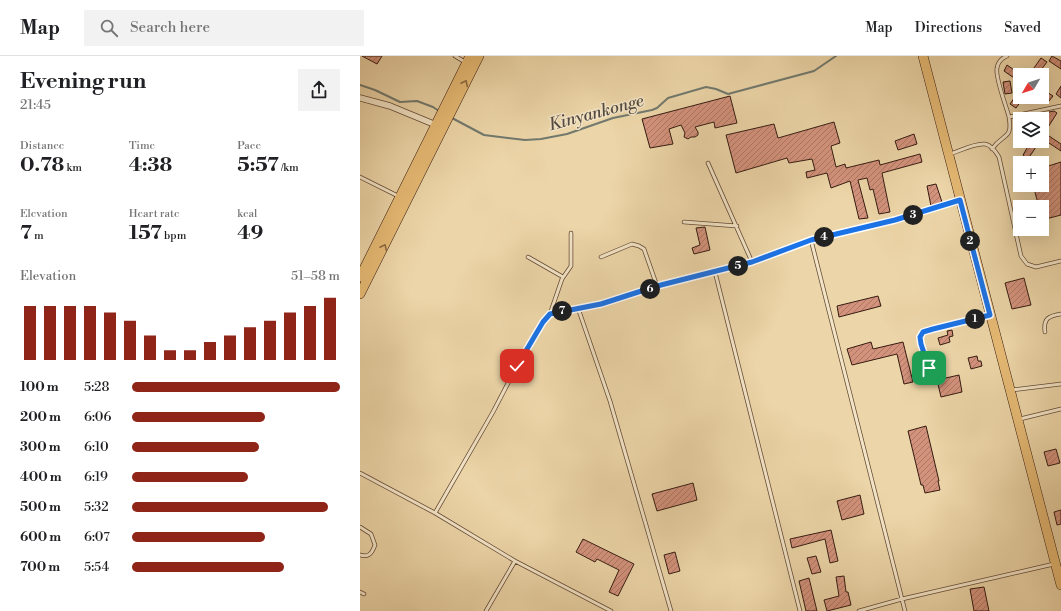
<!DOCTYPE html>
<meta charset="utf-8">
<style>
body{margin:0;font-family:"Libre Bodoni",serif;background:#f2f2f2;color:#202124;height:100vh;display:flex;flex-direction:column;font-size:15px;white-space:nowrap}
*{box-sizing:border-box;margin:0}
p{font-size:13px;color:#757577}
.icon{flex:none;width:22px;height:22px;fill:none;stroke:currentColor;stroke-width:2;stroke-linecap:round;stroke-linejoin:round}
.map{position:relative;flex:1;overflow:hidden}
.drawer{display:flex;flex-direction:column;background:#fff;width:360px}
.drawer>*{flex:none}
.needle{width:26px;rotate:231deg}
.fabs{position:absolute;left:653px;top:12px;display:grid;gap:8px}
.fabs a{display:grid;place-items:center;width:36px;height:36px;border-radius:0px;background:#fff;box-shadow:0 4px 16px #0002;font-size:20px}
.pin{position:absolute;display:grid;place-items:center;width:34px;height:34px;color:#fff;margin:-17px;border-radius:8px;box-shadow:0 2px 6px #0006}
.km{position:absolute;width:20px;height:20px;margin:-10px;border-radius:50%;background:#222;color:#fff;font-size:11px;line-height:20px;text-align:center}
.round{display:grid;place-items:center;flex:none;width:42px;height:42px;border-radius:0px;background:#f2f2f2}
.headline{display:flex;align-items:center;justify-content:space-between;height:68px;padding:0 20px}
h1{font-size:22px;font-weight:700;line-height:30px}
.stats{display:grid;grid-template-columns:repeat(3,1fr);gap:6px;height:68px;padding:4px 20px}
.stats div{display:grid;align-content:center}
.stats b{font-size:20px;font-weight:700}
.stats small{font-size:11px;font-weight:400}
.stats p{font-size:11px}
.chart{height:112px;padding:8px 20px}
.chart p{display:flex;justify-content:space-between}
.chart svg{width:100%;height:72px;margin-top:4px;stroke:#8f2418;stroke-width:6}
ul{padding:0 20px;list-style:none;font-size:13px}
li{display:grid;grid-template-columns:64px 48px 1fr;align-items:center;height:30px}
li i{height:10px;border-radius:5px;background:#8f2418}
header{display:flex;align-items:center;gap:24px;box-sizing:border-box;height:56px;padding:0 20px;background:#fff;border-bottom:1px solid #e0e0e0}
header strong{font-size:19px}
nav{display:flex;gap:22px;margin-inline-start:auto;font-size:14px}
.search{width:280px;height:36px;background:#f2f2f2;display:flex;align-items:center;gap:10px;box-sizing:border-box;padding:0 14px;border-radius:0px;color:#757577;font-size:15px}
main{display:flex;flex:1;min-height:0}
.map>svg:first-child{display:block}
</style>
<header>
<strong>Map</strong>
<div class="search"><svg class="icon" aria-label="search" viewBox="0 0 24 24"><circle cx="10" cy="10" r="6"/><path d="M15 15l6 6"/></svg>Search here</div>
<nav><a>Map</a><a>Directions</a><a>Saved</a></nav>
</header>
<main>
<section class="drawer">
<div class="headline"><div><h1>Evening run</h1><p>21:45</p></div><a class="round"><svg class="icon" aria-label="share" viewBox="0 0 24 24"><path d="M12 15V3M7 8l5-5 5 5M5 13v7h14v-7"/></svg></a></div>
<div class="stats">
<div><p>Distance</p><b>0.78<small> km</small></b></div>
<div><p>Time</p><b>4:38</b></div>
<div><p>Pace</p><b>5:57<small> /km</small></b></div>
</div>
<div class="stats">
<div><p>Elevation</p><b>7<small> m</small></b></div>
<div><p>Heart rate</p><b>157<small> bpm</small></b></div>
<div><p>kcal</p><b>49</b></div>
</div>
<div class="chart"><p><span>Elevation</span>51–58 m</p>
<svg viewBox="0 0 160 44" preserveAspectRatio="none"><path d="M5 44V11M15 44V11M25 44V11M35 44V11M45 44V15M55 44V20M65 44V29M75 44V38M85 44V38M95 44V33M105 44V29M115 44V24M125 44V20M135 44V15M145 44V11M155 44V6"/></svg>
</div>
<ul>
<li><b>100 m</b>5:28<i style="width:100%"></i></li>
<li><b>200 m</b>6:06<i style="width:64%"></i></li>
<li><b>300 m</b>6:10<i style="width:61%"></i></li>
<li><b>400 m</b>6:19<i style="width:56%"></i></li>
<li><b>500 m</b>5:32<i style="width:94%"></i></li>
<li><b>600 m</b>6:07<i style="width:64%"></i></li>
<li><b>700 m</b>5:54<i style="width:73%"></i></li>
</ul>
</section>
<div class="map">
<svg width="701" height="555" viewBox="0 0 701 555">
<defs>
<pattern id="building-hatch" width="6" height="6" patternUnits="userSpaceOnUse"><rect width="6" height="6" fill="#d3927c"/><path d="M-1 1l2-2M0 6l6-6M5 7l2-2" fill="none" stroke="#ac7664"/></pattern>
</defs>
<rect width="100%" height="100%" fill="#ecd5a8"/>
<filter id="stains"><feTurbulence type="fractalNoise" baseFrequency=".005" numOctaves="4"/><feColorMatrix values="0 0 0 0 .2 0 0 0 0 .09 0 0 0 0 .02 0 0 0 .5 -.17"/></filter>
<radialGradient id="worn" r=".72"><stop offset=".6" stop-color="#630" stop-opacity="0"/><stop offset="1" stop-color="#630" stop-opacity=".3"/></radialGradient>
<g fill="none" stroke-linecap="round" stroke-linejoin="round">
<path stroke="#71796e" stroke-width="2" d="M0,29L15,34L40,46L57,45L73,51L79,55
M92,62L124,79L165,84L181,83L207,78L253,62L292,54L297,52L308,42L346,31L356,33L368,38L454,15L476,0"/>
</g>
<path fill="url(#building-hatch)" stroke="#351b11" d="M2,0H22L17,8Z
M692,0L701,5V13L689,5Z
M681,2L687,6L677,19H669Z
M647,9L660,18V26L644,15Z
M650,25L652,37L645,38L643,26Z
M701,30V42L696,38Z
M682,33L693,40L689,45L682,40Z
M660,34V41H664L656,52L650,48Z
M370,40L377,67L355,72L354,66L335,71L338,76V79L335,81H331L328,83L324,81L325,77L321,69L309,73L313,88L290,92L282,63Z
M694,55L697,57L685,76L682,74V67L689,56Z
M660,62V70L654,66L656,63Z
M474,66L480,87L471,90L476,111L485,108L486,112L519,104L520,109L560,98L562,106L522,117L530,156L519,158L513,133L510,134L507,122L498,124L508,162L499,163L490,125L471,132L467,117L447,122L446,116L455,114L452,103L429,107L427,102L376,117L366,79L414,68L418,82Z
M554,78L557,88L538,94L535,85Z
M686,78L701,88V95L683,83Z
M671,85H680L668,103L663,99Z
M701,106V159L682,164V151H679L673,129H684L682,122V112Z
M576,128L582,146L571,150L567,130Z
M345,171L350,194L334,198L332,192L340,189L336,172Z
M664,222L671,249L652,253L645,227Z
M518,240L521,250L479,261L477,250Z
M592,274L593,280L589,281L590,286L580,289L578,282L588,279L587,275Z
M511,286L513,293L543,286L553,326L544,328L537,298L492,309L487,293Z
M617,300L618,305H621L622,310L611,313L608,302Z
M599,319L602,336L581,341L577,324Z
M566,370L579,425H578L580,434L565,437L563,429H561L548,375Z
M696,393L700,407L688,410L684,396Z
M333,427L337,444L297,455L292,438Z
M500,439L504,458L482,464L477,445Z
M701,454V468L697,469L694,456Z
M471,474L478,505L470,507L465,483L432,492L430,483Z
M223,483L274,508L258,540L249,536L259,514L237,503L235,506L216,496Z
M315,496L320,515L309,518L304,499Z
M456,500L461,516L452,518L447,502Z
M484,520L486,536H488L491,549L467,555L464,544L479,540L476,521Z
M449,522L457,555H446L439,525Z
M624,531L629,555H614L610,533Z"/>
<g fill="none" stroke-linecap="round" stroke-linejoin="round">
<g stroke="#634a37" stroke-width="4.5">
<path id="lane" d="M95,0L105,6
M647,0C642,2 638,6 637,12C635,22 646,49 649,61
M632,93C643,77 653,84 649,61L701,50
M590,98C600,95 614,87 625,88C631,89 636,96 639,101L661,200L667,208L676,211L701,205
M348,107L392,206
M0,121L38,140
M324,166L377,170
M451,184L545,555
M168,201L203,221
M241,201L272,188L279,190L284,193L297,230
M355,216L440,555
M218,252L250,345L311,555
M190,258L202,223L211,210V177
M685,276C683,262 689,260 701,258
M569,312C565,301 557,287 563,276L630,259
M651,334L701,328
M660,363L701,353
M0,417L75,457L155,505L251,555
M75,457L133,356L157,310L183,266L190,258L241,248L297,230L392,206L451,184L535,164L600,144
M0,471L11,478L15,489C12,497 9,502 0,499
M0,536L4,538
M126,555L155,505
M499,555L542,543L694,508"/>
</g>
<g stroke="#634a37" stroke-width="7">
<path id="street" d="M0,42L30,50L76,69"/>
</g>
<g stroke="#351b11" stroke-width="10">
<path id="primary" d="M563,0L701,529
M0,221L110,0
M0,238L119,0"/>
</g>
<use href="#lane" stroke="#f3e4c6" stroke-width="3"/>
<use href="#street" stroke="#f3e4c6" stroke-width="5.5"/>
<use href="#primary" stroke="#e6ba74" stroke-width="9"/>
</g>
<defs><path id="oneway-chevron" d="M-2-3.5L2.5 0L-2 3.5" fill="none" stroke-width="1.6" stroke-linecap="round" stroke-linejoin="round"/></defs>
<g stroke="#8e6a42">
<use href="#oneway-chevron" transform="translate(105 27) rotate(-63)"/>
<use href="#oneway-chevron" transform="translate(24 191) rotate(-64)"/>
</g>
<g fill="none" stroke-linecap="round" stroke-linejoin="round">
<g stroke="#fff" stroke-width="8">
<path id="route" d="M157,310L183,266L190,258L241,248L297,230L392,206L451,184L535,164L600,144L630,259L573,273L563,276L560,281L561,288L569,312"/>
</g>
<use href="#route" stroke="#1a73e8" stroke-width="5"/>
</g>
<g text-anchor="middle" stroke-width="3" stroke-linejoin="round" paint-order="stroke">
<g font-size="17" font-style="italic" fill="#534a40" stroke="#f3e4c6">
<text transform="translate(236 56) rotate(-15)" y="6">Kinyankonge</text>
</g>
</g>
<rect width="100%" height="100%" filter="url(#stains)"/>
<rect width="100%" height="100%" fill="url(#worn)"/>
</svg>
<div class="fabs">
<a><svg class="needle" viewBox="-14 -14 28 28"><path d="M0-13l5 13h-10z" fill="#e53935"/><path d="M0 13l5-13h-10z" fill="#757577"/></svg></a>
<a><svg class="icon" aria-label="layers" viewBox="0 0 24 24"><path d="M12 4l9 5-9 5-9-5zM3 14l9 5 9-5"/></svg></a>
<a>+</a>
<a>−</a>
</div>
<div class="pin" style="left:569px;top:312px;background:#1e9e55"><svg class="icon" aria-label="arrive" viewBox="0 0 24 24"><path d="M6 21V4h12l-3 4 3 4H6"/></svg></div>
<div class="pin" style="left:157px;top:310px;background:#d93025"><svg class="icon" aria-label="check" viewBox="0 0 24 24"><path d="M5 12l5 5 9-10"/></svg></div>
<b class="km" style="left:615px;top:263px">1</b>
<b class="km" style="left:610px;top:185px">2</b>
<b class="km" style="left:553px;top:159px">3</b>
<b class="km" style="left:464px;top:181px">4</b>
<b class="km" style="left:378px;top:210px">5</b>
<b class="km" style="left:290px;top:233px">6</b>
<b class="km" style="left:202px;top:255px">7</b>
</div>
</main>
